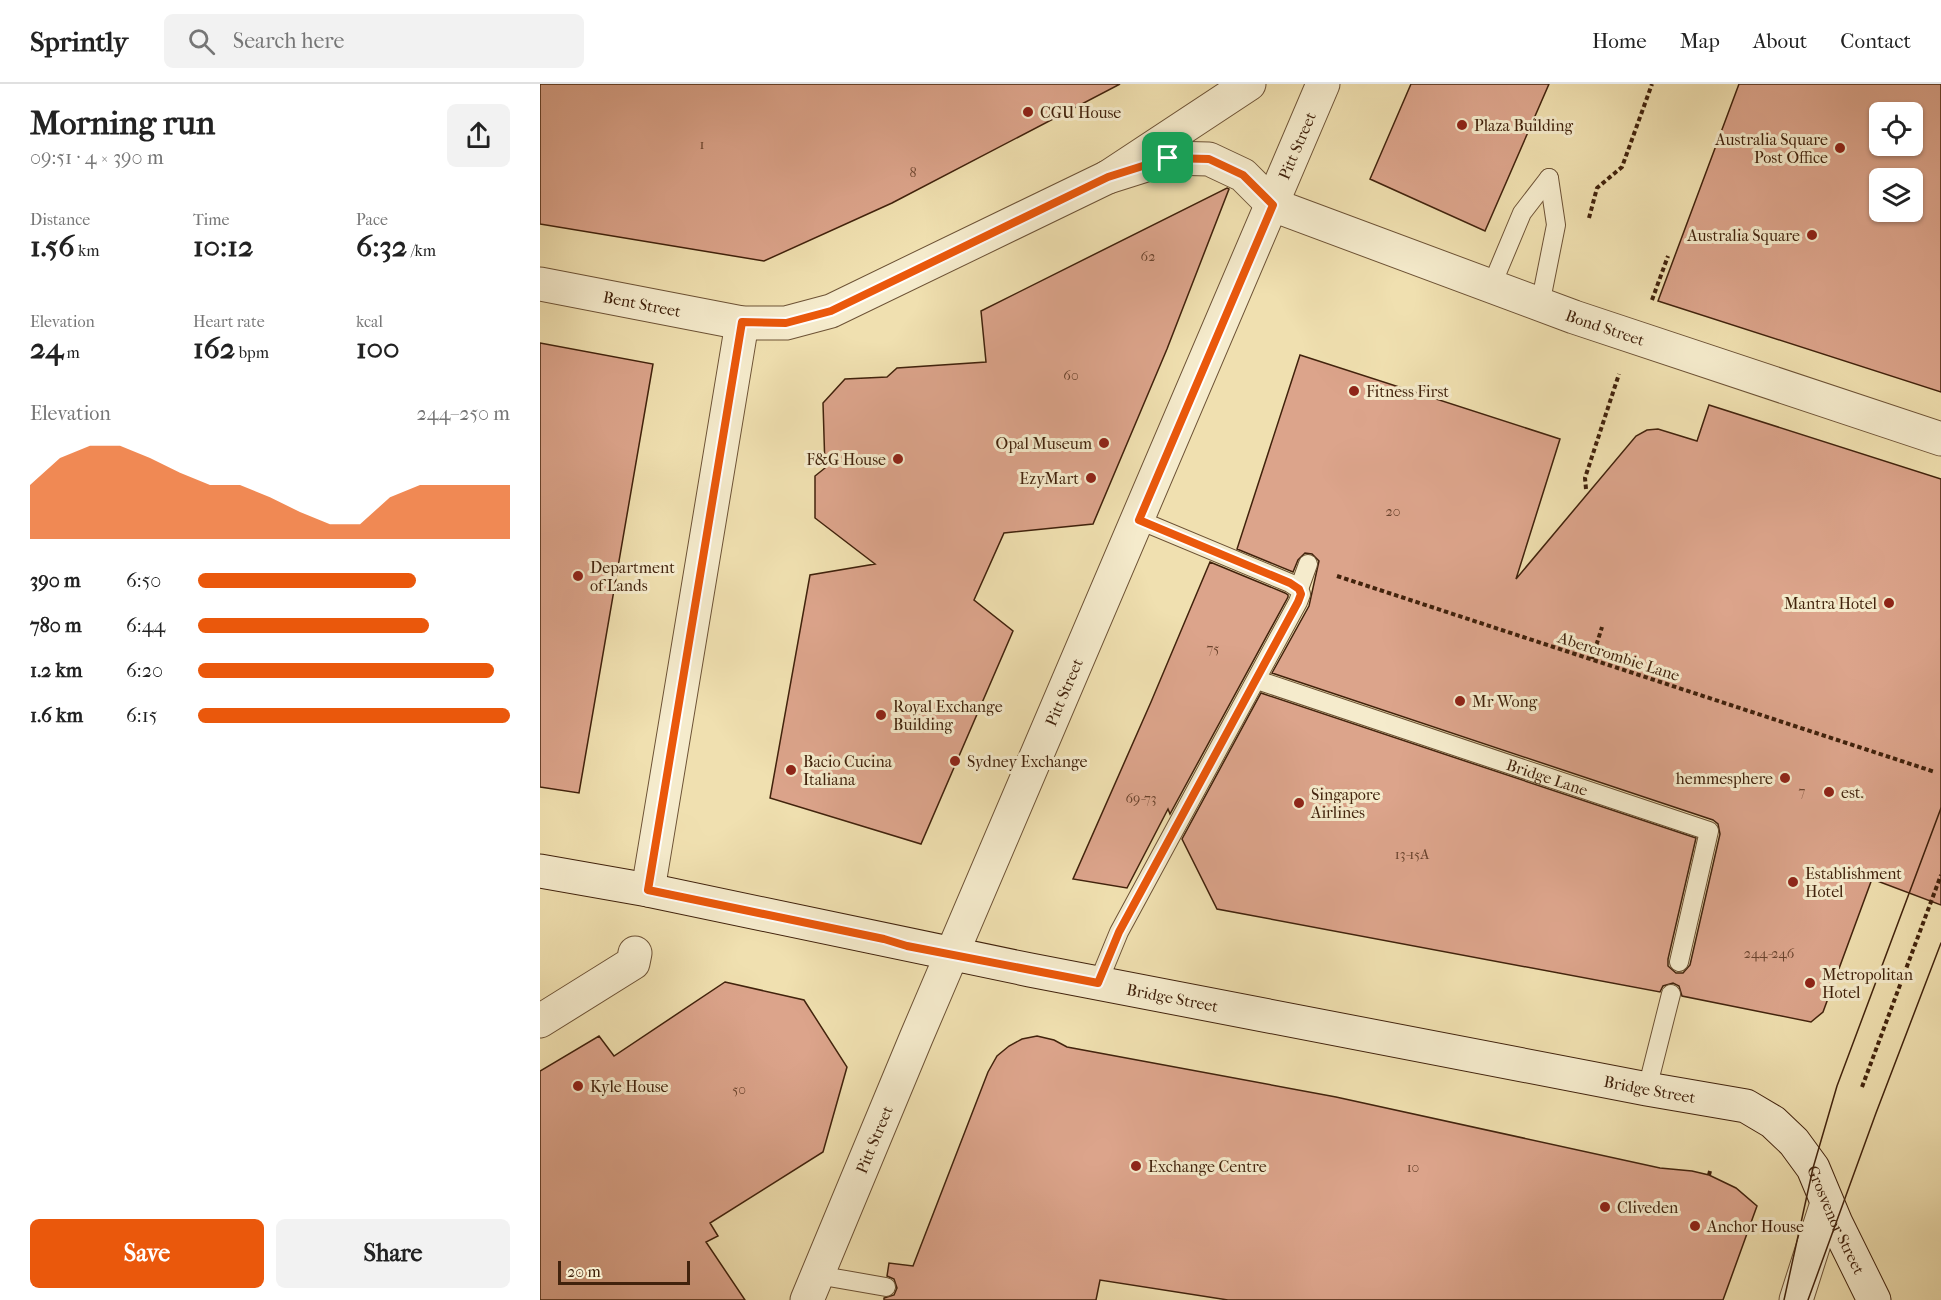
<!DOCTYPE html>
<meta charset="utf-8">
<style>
body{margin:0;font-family:"IM FELL French Canon",serif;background:#f2f2f2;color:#222;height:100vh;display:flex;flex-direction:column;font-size:22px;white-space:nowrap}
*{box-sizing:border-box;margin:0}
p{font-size:20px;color:#767676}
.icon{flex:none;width:33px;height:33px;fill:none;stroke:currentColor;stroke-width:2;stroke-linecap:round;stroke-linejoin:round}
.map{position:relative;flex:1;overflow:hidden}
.drawer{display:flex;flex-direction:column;background:#fff;width:540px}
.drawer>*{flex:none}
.controls{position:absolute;left:1329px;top:18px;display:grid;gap:12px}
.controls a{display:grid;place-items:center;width:54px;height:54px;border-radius:9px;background:#fff;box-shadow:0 2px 4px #0004;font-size:30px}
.scale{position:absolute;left:18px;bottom:15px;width:132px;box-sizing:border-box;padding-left:6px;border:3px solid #41220c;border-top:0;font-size:16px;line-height:21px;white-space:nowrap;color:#41220c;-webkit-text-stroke:4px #f5ebcc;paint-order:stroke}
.pin{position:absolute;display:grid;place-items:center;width:51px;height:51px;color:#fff;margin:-26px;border-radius:12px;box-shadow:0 3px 9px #0006}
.round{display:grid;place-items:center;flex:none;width:63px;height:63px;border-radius:9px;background:#f2f2f2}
.headline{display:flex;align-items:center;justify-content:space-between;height:102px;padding:0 30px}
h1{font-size:33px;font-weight:700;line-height:45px}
.figures{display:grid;grid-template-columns:repeat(3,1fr);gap:9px;height:102px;padding:6px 30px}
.figures div{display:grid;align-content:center}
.figures b{font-size:30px;font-weight:700}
.figures small{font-size:16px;font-weight:400}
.figures p{font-size:16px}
.chart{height:168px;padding:12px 30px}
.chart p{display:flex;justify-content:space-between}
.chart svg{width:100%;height:108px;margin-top:6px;fill:#ea580c;opacity:.7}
.cta{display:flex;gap:12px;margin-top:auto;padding:12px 30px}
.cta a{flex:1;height:69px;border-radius:9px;background:#ea580c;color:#fff;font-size:24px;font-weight:700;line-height:69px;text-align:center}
.cta a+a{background:#f2f2f2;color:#222}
ul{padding:0 30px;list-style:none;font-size:20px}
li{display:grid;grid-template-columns:96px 72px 1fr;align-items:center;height:45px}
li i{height:15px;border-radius:8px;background:#ea580c}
header{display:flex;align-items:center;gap:36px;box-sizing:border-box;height:84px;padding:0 30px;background:#fff;border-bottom:2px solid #e0e0e0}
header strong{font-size:28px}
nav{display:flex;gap:33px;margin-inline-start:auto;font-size:21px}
.search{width:420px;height:54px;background:#f2f2f2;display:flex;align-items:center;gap:15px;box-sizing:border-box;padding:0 21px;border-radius:9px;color:#767676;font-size:22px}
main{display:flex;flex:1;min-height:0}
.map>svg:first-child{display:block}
</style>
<header>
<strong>Sprintly</strong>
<div class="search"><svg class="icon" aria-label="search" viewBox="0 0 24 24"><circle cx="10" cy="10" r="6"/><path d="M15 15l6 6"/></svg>Search here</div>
<nav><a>Home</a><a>Map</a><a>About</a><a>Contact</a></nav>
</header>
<main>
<section class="drawer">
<div class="headline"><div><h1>Morning run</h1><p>09:51 · 4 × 390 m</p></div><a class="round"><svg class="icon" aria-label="share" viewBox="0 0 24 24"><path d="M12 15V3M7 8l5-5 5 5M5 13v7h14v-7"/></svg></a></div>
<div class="figures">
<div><p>Distance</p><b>1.56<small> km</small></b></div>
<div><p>Time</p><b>10:12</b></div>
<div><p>Pace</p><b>6:32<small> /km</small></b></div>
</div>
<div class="figures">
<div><p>Elevation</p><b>24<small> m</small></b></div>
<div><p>Heart rate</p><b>162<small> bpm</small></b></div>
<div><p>kcal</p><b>100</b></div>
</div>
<div class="chart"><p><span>Elevation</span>244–250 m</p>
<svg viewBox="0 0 160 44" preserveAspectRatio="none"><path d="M0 44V22L10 11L20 6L30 6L40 11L50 17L60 22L70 22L80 27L90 33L100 38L110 38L120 27L130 22L140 22L150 22L160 22V44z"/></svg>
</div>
<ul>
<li><b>390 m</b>6:50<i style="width:70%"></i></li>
<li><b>780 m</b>6:44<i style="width:74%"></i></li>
<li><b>1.2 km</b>6:20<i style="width:95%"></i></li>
<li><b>1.6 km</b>6:15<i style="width:100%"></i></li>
</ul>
<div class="cta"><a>Save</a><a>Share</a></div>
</section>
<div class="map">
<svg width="1401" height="1216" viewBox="0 0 1401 1216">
<rect width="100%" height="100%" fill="#f0e0b0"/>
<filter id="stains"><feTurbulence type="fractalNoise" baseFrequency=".00333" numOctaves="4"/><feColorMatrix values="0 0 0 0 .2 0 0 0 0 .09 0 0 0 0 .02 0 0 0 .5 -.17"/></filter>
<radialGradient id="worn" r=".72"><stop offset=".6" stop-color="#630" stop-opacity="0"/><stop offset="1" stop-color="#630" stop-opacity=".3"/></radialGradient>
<path fill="#dca48b" stroke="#41220c" stroke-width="1.5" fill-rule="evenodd" d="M0,0H580L352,119L224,177L0,140Z
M871,0H1009L945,147L830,95Z
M1199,0H1401V308L1118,217ZM1340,28H1372V62H1340ZM1340,94H1372V128H1340Z
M687,104L689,105L627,265L553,440L464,449L434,516L473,547L381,760L230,714L270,491L335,480L275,434V392L285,384L283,319L305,295L347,293L357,284L446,278L441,227Z
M0,259L113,280L39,709L0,703Z
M760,271L1020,355L976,495L1096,352L1107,346L1118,345L1157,357L1169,321L1401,395V821L1332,795L1283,928L1271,938L1142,912L1139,902L1133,899L1123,902L1120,908L677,825L642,755L721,609L1156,754L1128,875V882L1136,889H1143L1150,881L1180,750L1178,740L1173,736L732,589L769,522L779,477L772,470L765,469L758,476L753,488L697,465Z
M670,478L745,509L748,511V513L630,730L628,725L587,804L533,795L611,618Z
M185,898L264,916L307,983L283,1068L170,1139L178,1152L166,1158L205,1216H0V987L59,952L74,972Z
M497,952L514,956L527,963L796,1013L1120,1084L1152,1087L1169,1091L1196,1104L1217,1122L1183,1216H688L560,1196L556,1216H344V1214L354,1211L357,1204L354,1195L347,1192L349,1179L373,1182L448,988L457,972L469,962L482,955Z"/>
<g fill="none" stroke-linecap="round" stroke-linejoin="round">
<g stroke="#6d5235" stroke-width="20">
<g id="lane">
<path d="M951,203L982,129L1009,94"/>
<path d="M1000,221L1016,141L1009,94"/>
<path d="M759,505L768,480"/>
<path id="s1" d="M717,596L1169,747L1139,878"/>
<path d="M558,899L579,848L758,518L761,510L759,505L750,499L599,436"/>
<path d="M1107,1005L1131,910"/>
<path d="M277,1191L346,1203"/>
</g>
</g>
<g stroke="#6d5235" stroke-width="35">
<g id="street">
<path id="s2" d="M568,93L628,74L669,75L703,91L733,121L1034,233L1401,355"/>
<path id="s3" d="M0,200L202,239H246L291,227L568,93L709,0"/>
<path d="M108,806L202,239"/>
<path d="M0,937L93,879L95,869"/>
<path id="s4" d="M267,1216L376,954L783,0"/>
<path d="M1256,1216L1287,1119"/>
</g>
</g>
<g stroke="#41220c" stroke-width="35">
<g id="secondary">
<path id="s5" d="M0,787L108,806L490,886L1107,1005L1206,1022L1233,1038L1254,1058L1273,1084L1296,1139L1334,1216"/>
</g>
</g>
<path stroke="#41220c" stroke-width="4" stroke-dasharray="4.5 3" stroke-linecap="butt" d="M1049,134L1057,104L1082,83L1112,0
M1112,216L1128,172
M1046,405L1045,394L1079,290
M797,492L1395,688
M1052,575L1062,543
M1322,1003L1401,791
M1169,1091L1170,1087"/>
<use href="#lane" stroke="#f5ebcc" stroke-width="18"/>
<use href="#street" stroke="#f5ebcc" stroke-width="33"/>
<use href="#secondary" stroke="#f5ebcc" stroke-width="33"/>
<path stroke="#41220c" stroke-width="1.5" d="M1244,1216L1273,1084L1297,1002L1401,724
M1268,1216L1336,1029L1401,859"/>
</g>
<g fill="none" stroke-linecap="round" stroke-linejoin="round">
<g stroke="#fff" stroke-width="12">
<path id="route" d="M628,74L669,75L703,91L733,121L599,436L750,499L759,505L761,510L758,518L579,848L558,899L367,862L344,855L108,806L202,238L246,239L291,227L568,93Z"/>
</g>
<use href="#route" stroke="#ea580c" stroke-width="8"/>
</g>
<g fill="#8f2418" stroke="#f5ebcc" stroke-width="2">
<circle cx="488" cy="28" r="6"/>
<circle cx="922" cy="41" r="6"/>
<circle cx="1300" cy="64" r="6"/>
<circle cx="1272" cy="151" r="6"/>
<circle cx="814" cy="307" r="6"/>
<circle cx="564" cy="359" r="6"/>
<circle cx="358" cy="375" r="6"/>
<circle cx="551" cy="394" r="6"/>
<circle cx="38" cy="492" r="6"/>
<circle cx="1349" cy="519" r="6"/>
<circle cx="920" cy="617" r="6"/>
<circle cx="341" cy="631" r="6"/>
<circle cx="415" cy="677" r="6"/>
<circle cx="251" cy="686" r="6"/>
<circle cx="1245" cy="694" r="6"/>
<circle cx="1289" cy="708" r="6"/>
<circle cx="759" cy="719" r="6"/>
<circle cx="1253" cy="798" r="6"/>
<circle cx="1270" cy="899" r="6"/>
<circle cx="38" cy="1002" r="6"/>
<circle cx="596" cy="1082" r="6"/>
<circle cx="1065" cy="1123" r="6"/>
<circle cx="1155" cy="1142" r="6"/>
</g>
<g text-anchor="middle" stroke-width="6" stroke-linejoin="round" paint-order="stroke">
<g font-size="14" fill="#68422c">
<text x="162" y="65">1</text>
<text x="373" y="93">8</text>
<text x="608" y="177">62</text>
<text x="531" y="296">60</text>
<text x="853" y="432">20</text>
<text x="673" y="569">75</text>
<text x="1262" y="712">7</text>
<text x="601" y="719">69-73</text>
<text x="872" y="775">13-15A</text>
<text x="1229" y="874">244-246</text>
<text x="199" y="1010">50</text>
<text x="873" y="1088">10</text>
</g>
<g font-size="16" fill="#41220c" stroke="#f5ebcc" text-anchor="start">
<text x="500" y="34">CGU House</text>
<text x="934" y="47">Plaza Building</text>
<text x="1288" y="61" text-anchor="end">Australia Square<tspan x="1288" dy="18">Post Office</tspan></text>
<text x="1260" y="157" text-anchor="end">Australia Square</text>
<text x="826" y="313">Fitness First</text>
<text x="552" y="365" text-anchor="end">Opal Museum</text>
<text x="346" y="381" text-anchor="end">F&amp;G House</text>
<text x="539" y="400" text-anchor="end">EzyMart</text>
<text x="50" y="489">Department<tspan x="50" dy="18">of Lands</tspan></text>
<text x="1337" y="525" text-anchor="end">Mantra Hotel</text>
<text x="932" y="623">Mr Wong</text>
<text x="353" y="628">Royal Exchange<tspan x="353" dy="18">Building</tspan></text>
<text x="263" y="683">Bacio Cucina<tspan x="263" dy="18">Italiana</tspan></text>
<text x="427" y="683">Sydney Exchange</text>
<text x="1233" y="700" text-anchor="end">hemmesphere</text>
<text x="1301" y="714">est.</text>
<text x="771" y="716">Singapore<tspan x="771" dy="18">Airlines</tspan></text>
<text x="1265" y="795">Establishment<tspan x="1265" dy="18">Hotel</tspan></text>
<text x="1282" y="896">Metropolitan<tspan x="1282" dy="18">Hotel</tspan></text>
<text x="50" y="1008">Kyle House</text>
<text x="608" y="1088">Exchange Centre</text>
<text x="1077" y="1129">Cliveden</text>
<text x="1167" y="1148">Anchor House</text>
</g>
<g font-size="16" fill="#41220c" stroke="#f5ebcc">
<text dy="6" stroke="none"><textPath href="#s4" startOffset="1254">Pitt Street</textPath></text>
<text dy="6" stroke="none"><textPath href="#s3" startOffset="104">Bent Street</textPath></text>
<text dy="6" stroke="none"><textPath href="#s2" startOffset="538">Bond Street</textPath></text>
<text transform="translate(1079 572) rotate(18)" y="6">Abercrombie Lane</text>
<text dy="6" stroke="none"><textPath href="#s4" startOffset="660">Pitt Street</textPath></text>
<text dy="6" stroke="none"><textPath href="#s1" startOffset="306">Bridge Lane</textPath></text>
<text dy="6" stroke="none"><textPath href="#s5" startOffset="645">Bridge Street</textPath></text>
<text dy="6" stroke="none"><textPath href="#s5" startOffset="1131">Bridge Street</textPath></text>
<text dy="6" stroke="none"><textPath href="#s4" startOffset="174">Pitt Street</textPath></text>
<text dy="6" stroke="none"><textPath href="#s5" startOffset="1378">Grosvenor Street</textPath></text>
</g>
</g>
<rect width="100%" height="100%" filter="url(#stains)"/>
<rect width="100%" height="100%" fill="url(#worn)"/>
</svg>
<div class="controls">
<a><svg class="icon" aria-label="locate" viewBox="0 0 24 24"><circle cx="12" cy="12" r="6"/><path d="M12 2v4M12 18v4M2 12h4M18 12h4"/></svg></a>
<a><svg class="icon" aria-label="layers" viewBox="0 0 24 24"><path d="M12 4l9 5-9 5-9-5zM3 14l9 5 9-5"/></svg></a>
</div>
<div class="scale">20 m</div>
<div class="pin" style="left:628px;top:74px;background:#1e9e55"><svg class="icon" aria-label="arrive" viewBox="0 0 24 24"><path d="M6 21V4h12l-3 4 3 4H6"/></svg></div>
</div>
</main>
